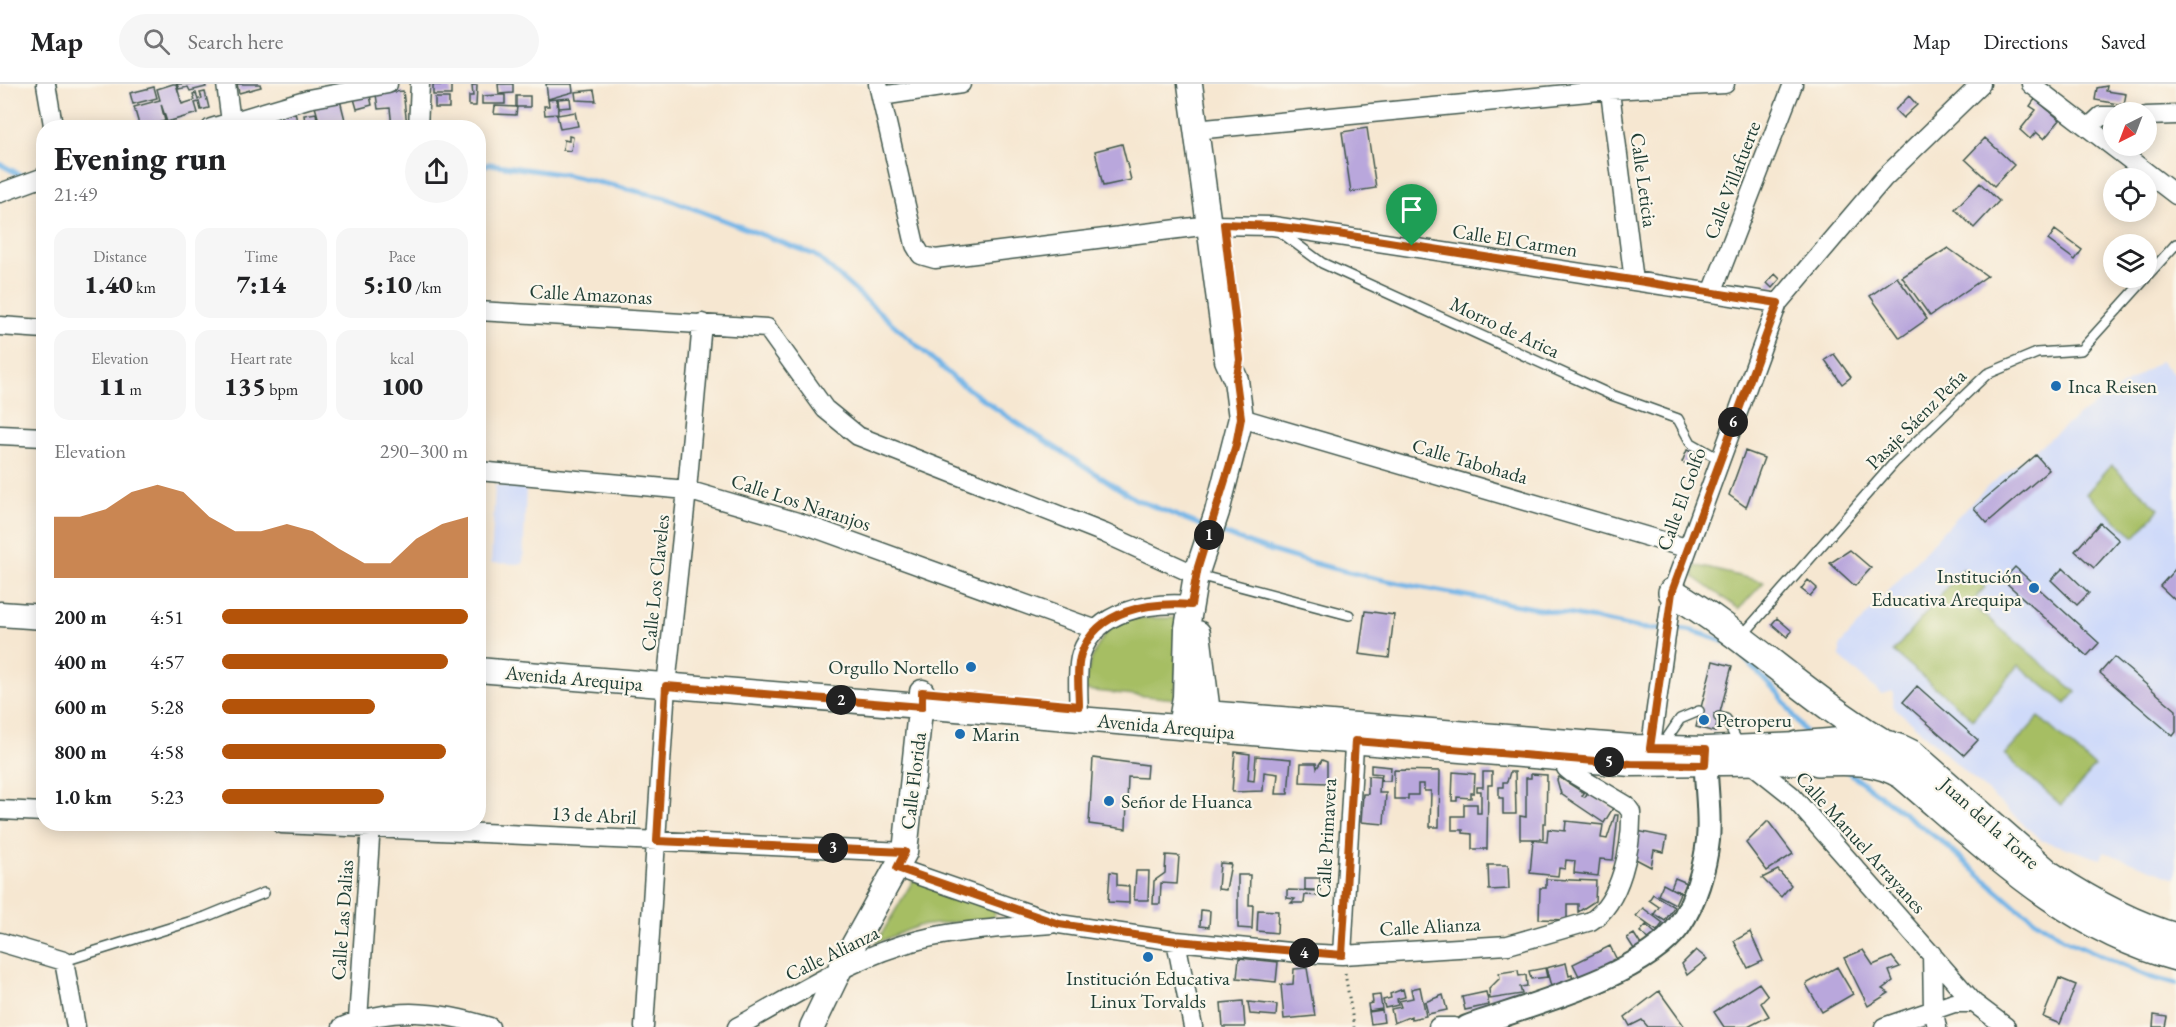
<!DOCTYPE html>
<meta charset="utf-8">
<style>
body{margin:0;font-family:"EB Garamond",serif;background:#f6f6f6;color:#202124;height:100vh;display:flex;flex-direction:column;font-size:22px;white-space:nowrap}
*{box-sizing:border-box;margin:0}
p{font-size:20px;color:#757577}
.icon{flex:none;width:33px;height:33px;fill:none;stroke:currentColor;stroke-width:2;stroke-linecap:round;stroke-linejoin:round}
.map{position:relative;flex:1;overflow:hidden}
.sheet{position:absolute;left:36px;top:36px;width:450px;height:711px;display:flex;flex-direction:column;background:#fff;border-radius:24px;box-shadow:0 3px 15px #0003}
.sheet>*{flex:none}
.needle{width:39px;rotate:222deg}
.fabs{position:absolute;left:2103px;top:18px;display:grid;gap:12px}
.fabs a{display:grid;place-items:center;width:54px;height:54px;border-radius:50%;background:#fff;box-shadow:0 3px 15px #0003;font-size:30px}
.pin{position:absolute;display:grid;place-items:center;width:51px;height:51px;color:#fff;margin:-62px -26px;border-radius:50% 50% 50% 0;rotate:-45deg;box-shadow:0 0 6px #0007}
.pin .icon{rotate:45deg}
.km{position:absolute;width:30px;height:30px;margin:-15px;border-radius:50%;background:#222;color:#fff;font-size:16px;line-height:30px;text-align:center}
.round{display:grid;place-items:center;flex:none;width:63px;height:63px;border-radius:32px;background:#f6f6f6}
.overview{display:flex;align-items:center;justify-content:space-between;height:102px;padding:0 18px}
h1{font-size:33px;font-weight:800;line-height:45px}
.figures{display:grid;grid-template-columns:repeat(3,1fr);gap:9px;height:102px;padding:6px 18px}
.figures div{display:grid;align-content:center;border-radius:15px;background:#f6f6f6;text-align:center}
.figures b{font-size:26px;font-weight:800}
.figures small{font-size:16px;font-weight:400}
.figures p{font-size:16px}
.chart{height:168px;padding:12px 18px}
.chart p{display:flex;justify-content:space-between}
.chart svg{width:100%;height:108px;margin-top:6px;fill:#b45309;opacity:.7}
ul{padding:0 18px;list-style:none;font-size:20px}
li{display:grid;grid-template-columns:96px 72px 1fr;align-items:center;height:45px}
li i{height:15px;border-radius:8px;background:#b45309}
header{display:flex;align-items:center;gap:36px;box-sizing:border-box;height:84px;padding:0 30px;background:#fff;border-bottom:2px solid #e0e0e0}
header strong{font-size:28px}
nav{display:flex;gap:33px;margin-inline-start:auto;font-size:21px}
.search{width:420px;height:54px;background:#f6f6f6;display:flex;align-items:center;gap:15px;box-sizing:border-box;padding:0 21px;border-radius:33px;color:#757577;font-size:22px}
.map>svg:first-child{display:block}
</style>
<header>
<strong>Map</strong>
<div class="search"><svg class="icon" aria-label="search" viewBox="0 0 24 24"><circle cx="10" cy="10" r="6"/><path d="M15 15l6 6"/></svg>Search here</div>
<nav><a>Map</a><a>Directions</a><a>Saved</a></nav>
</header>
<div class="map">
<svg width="2176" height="943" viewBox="0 0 2176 943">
<rect width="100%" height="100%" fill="#fbf7ec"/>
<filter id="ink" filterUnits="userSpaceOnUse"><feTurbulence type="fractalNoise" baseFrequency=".0167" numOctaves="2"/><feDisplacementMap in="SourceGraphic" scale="12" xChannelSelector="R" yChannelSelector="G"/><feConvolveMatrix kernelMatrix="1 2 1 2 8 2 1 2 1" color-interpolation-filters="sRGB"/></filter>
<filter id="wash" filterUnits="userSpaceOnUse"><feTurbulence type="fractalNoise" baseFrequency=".008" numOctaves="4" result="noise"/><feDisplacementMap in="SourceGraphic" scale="24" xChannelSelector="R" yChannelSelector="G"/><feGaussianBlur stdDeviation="1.35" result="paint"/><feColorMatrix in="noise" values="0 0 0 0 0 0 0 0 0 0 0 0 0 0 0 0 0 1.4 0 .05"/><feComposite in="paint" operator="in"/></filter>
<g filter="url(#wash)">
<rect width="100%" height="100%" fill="#f6e7d1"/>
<path fill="#cfdaf9" d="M2160,277L2176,292V794L2104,768L2101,775L2041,756L1893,622V607L1881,610L1840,573V561L1943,447L1986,404L2078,332Z
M495,401L526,403L523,480L491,479Z"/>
<path fill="#a6be64" stroke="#627e4c" stroke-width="1.5" d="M2111,381L2159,425L2135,453L2086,410Z
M1694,481L1764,498L1739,525L1694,493Z
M1963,485L1985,503L1971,520L2076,608L2066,620L2018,581L1973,635L1893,568Z
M1120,534H1179L1175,615L1084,606C1089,574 1097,557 1120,534Z
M2039,633L2095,683L2061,721L2005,671Z
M914,795L996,827L993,834L918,842L876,859Z"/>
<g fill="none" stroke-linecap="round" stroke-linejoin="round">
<path stroke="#71b4e7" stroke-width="5" d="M0,80L28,95
M478,83L490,80L567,91L666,114L815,171L956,296L1005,331L1135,415L1205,443
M1217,447C1350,501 1494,513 1634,543C1653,548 1674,542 1692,547C1704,550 1716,555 1727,559
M1741,571L1779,610L1807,651
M1847,687L1941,757L2015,822L2064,855L2149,893L2176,900"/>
</g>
<g id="blocks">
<path fill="#b9a7dc" d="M173,0H176L182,20L195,16L193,10L196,9L198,16L202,14L200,9L205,8L209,24L201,26L199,18L195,19L198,29L167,38L161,20L165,37L140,44L134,23L160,16L157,5Z
M177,0H205L206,3L190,7L188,3L179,5Z
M237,0H260L261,3L239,9Z
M498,0H513V9L499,10Z
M546,0H572L573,8L548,15Z
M433,1H451V11H433Z
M472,1H477L476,22H469V12H473Z
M2107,2L2106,7L2126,10L2124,21L2095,16L2097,4Z
M154,3L157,14L133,20L130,9Z
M594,6L596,17L576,16L575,8Z
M369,7L372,21L357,25L353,11Z
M403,7L407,41L392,43L390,24L378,25L376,10Z
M499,11H505V20H482V12Z
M339,12L347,44H321L314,19Z
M516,12H530V23H516Z
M1909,12L1917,21L1903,34L1895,26Z
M435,14H449V24H435Z
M570,14L571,23L559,24L558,15Z
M557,15L558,30L545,31L544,22H549L548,16Z
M2035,15L2060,36L2044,55L2036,48L2030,55L2020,46L2036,26L2030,22Z
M495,22L517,23L516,31L494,30Z
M575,28L578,42L560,45L557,31Z
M295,29L299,44H283L280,33Z
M316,29L318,43L306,44L304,31Z
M1367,44L1376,104L1351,108L1342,48Z
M569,52L573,53L571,67L563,66L564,56L569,57Z
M1985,54L2014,81L1994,102L1965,75Z
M1122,60L1131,96L1103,102L1095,67Z
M1980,99L1999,117L1974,144L1955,125Z
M2055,146L2082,166L2075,176L2048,156Z
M1948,164L1987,192L1930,232L1902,193Z
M1775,190L1780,195L1772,204L1767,199Z
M1897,193L1927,235L1900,254L1870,212Z
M1834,270L1851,293L1842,300L1825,276Z
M1687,366L1698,371L1694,382L1682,378Z
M1745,367L1764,374L1746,423L1729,411Z
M2036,371L2049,386L1987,439L1974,424Z
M2100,439L2119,456L2094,484L2075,467Z
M1850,466L1871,484L1855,502L1830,479Z
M2015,483L2099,559L2087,572L2003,496Z
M2063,484L2089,509L2077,521L2051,496Z
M2176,484V517L2160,502Z
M1808,496L1817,504L1810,512L1801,505Z
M1365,527L1394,531L1389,574L1359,570Z
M1777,534L1792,547L1787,553L1772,540Z
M2114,573L2176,626V648L2173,652L2100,589Z
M1713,577L1732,582L1715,648L1696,643Z
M1917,602L1978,656L1964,671L1903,618Z
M1235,668L1250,670L1248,696L1254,697L1256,672L1291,675L1288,710H1276L1278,690L1264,688L1263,707L1232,708Z
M1093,674L1147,681L1146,694L1128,693L1126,745L1089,740Z
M1322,676L1327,678V699L1300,698L1301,679H1316L1317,684Z
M1371,681L1391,683L1390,697H1381L1382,690L1371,689Z
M1394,686L1440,687L1439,743H1430L1431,707H1424V700H1418V711H1408V715H1394Z
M1453,688L1475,690L1474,709H1471V714L1457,713V717H1452Z
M1483,688H1492V701H1488L1487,765H1472V750L1463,749V746H1452V732H1464V720H1477V729H1481V707H1477V703H1483Z
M1510,688H1515L1516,730H1503V714H1499V703H1503V698H1507Z
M1531,690L1547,691L1546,739H1543V755H1520V732L1526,733V694H1531Z
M1368,692L1380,693L1379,709H1386L1384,740L1361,738L1363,710H1368Z
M1559,693L1584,709L1582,712L1585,713L1588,708L1613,724L1604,739L1561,710L1557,696Z
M1615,731H1618L1613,776L1600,775L1598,792L1574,789L1575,777L1566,776L1565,785L1559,784L1558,792L1530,789L1533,756L1547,758L1548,745L1565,747L1566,737L1603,741L1601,754L1607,755Z
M1768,737L1793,770L1767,787L1746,759Z
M1637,747L1667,753L1664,768L1654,766L1651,783L1632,773Z
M1166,771L1179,772L1177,800L1161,799L1160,820H1153L1154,797L1165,789Z
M1220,779L1231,780L1226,806L1218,805Z
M1488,781H1508L1509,805L1489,806Z
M1778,786L1791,801L1781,813L1762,794Z
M1136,787H1149L1148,816H1134Z
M1110,788L1117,789V801L1129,802V819L1108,818Z
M1238,791H1250L1249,821H1253L1252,845L1238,844Z
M1305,794H1320V806H1305Z
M1675,794L1687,799L1682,809L1671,804Z
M1546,795L1596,797L1595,817L1578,828V820H1567V836L1539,835L1540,804H1546Z
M1663,800L1680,809L1675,820L1658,811Z
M1287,806L1320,807V812L1305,811L1304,819H1291L1295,815L1287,814Z
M1653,810L1674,823L1665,837L1654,830L1659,823L1649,816Z
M1643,824L1663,839L1657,847L1636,832Z
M1201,826L1210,827L1209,843L1200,842Z
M1258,826L1278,827L1277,849L1257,847Z
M1646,841L1655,849L1650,856L1640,848Z
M1750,848L1763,877L1748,884L1734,857Z
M1634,850L1641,861L1634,865L1627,854Z
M1610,862L1617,876L1580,894L1573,880Z
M1696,866L1707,875L1687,891L1682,880Z
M1863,866L1873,881L1892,873L1900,883L1889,887L1893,897L1882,905L1889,909L1868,922L1844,874Z
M1239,874L1278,878L1276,898L1237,894Z
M1566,879L1569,892L1572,891L1573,897L1551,902L1546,884Z
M1837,883L1853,910L1822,928L1806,900Z
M1307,884L1315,932L1284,935L1281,901L1293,900L1294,885Z
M1545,884L1547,893L1531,895L1529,887Z
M1518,886L1519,892L1526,891L1527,902L1520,903L1522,910L1490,915L1489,905L1500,894L1499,889Z
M2059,894L2076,901L2060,940L2043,933Z
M1759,899L1768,912L1761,919L1769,932L1748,943H1724L1714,928Z
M1420,903L1426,932L1411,935V932L1394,939L1391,925L1401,923L1399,917L1413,914L1411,905Z
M1403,905L1405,913L1397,915L1398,921L1385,924L1383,916L1391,914L1390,910Z
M1659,907L1685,943H1648L1642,936L1630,942L1625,933Z
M1486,908L1489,921L1465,926L1462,913Z
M1380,911L1382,925L1369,927L1368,920L1373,919L1372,912Z
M1443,911L1447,926L1428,930L1425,918Z
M1243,917L1245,943H1223L1221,919Z
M1248,918L1277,921L1276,932L1250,930Z
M1382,926L1384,938L1371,940L1369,928Z
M2154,931L2167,933L2165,943H2153Z"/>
</g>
</g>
<g filter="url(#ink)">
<use href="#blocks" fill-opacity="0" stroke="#3f564c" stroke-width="1.5"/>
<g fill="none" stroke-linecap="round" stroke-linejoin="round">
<g stroke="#3f564c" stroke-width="12">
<path id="service" d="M1279,147L1322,179L1609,310L1678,335L1691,359L1719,375
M2146,193L2176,160
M1198,491L1349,531
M1741,553L1894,379L1987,290L2037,269L2081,266L2146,194
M1719,633L1726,635L1739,661
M1663,660L1680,635L1699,627
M64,877L205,833L264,809"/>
</g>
<g stroke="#3f564c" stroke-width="21">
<path id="minor" d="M46,0L53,41
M226,0L231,38
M878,0L915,161L921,171L935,175L1210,141L1273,142L1778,219
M1609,0L1634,197
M2031,0L2176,111
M881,12L961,0
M2146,32L2176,31
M211,44L308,15L388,0
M418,44L420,0
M2088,44L2101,32H2114
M1195,46L1609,6L1725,0
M0,109L44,93
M1712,209L1793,0
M478,227L767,244L825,325L858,352L1104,449L1196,491
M0,242L44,245
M1241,334L1686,464
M0,351L44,353
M478,387L687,406L801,439L1097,546
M1079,636C1079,620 1076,584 1081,570C1097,525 1150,518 1191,521
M1649,676L1672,508L1778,219L1884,94L1981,0
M1752,680L1791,711L1974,919L2006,943
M0,726L44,728
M281,740L905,768
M897,784L1059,840L1176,857L1300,869L1342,871L1508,861L1591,837C1621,818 1632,762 1631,728L1626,721L1572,689L1566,684L1563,675
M1176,857L1193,943
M0,858L64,877L76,943
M1932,870L1933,925L1937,943
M1342,871L1355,645
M358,936L371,740
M342,943C391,922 440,927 490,943
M644,943L666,602L687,406L702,239
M737,943C796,911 854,872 919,856C962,845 1007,844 1051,840
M1438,943H1454
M1884,943L1954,919H1974"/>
</g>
<g stroke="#3f564c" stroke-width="26">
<path id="tertiary" d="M1467,943C1526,922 1642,893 1679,842C1695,818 1705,785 1708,756C1711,726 1704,695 1706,665"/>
</g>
<g stroke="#3f564c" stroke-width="27">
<path id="secondary" d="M0,530L44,533
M1198,549L1208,629L1207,643
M478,586L1631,680L1818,678
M1193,628L1632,663L1706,665L1798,661
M1180,643L1185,613L1187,544L1196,491L1217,428L1241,334L1236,296L1227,276L1190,0
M812,943L839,887L905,768L922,608"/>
</g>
<g stroke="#3f564c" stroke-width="30">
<path id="primary" d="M1672,508C1745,551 1806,612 1879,656
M1798,661C1838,658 1877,650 1912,670L2050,791C2088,816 2132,841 2176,853
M1818,678C1849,677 1874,675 1902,691C1986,762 2066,844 2176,873"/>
</g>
<path stroke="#3f564c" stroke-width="3" stroke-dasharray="1.5 4.5" stroke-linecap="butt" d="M1345,889L1354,943"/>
<use href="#service" stroke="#fff" stroke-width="9"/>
<use href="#minor" stroke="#fff" stroke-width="18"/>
<use href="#tertiary" stroke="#fff" stroke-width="22"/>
<use href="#secondary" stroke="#fff" stroke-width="24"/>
<use href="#primary" stroke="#fff" stroke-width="27"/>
</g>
</g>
<g fill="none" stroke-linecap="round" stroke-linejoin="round" filter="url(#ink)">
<g stroke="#fff" stroke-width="12">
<path id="route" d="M1224,140L1273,142L1338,150L1778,219L1672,508L1650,664L1706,665L1705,681L1631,680L1355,657L1342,871L1176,857L1059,840L897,784L905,768L657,757L666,602L922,623V608L1079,622C1079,607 1076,584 1081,570C1097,525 1150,518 1191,521L1198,483L1236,361L1241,334L1236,296L1240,276Z"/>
</g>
<use href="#route" stroke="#b45309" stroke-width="8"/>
</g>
<g fill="#1f6fb2" stroke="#fbf7ec" stroke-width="2">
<circle cx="2056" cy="302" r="6"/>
<circle cx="2034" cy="504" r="6"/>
<circle cx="971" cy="583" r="6"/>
<circle cx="1704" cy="636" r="6"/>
<circle cx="960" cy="650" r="6"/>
<circle cx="1109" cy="717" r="6"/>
<circle cx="1148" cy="873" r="6"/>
</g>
<g text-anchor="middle" stroke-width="4.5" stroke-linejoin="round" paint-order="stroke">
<g font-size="20" fill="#1f3d34" stroke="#fbf7ec">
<text transform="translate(1644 96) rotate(82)" y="7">Calle Leticia</text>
<text transform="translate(1732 96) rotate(-69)" y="7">Calle Villafuerte</text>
<text transform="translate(1515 156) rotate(9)" y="7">Calle El Carmen</text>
<text transform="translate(591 210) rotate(3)" y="7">Calle Amazonas</text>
<text transform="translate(1505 243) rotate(25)" y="7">Morro de Arica</text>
<text transform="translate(1916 335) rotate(-45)" y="7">Pasaje Sáenz Peña</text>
<text transform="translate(1470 377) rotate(16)" y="7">Calle Tabohada</text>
<text transform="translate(1681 415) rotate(-70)" y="7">Calle El Golfo</text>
<text transform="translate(801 418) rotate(18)" y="7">Calle Los Naranjos</text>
<text transform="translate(655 499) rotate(-84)" y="7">Calle Los Claveles</text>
<text transform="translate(574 594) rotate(5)" y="7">Avenida Arequipa</text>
<text transform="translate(1166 642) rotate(5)" y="7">Avenida Arequipa</text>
<text transform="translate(913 697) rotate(-83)" y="7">Calle Florida</text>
<text transform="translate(594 731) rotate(3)" y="7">13 de Abril</text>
<text transform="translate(1990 739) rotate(42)" y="7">Juan del la Torre</text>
<text transform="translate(1326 754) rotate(-87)" y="7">Calle Primavera</text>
<text transform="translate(1861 758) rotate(48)" y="7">Calle Manuel Arrayanes</text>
<text transform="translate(342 836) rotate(-86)" y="7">Calle Las Dalias</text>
<text transform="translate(1430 842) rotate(-3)" y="7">Calle Alianza</text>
<text transform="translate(832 869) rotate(-26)" y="7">Calle Alianza</text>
</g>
<g font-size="20" fill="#1f3d34" stroke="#fbf7ec" text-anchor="start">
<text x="2068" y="309">Inca Reisen</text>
<text x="2022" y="499" text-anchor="end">Institución<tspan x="2022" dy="23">Educativa Arequipa</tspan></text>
<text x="959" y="590" text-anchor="end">Orgullo Nortello</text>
<text x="1716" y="643">Petroperu</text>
<text x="972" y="657">Marin</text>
<text x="1121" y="724">Señor de Huanca</text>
<text x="1148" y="901" text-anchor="middle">Institución Educativa<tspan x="1148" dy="23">Linux Torvalds</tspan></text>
</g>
</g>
</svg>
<div class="fabs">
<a><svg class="needle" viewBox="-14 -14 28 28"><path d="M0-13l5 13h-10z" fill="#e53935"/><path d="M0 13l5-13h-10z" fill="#757577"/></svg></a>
<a><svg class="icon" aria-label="locate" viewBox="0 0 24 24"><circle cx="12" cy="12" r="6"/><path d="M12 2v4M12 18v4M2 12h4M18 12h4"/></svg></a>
<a><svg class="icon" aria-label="layers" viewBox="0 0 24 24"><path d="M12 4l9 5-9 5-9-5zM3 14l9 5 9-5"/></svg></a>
</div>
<div class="pin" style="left:1412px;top:162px;background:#1e9e55"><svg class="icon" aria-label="arrive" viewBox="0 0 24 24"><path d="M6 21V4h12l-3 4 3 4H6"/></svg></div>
<b class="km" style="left:1209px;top:451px">1</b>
<b class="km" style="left:841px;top:616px">2</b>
<b class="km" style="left:833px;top:764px">3</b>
<b class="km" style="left:1304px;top:869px">4</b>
<b class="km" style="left:1609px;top:678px">5</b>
<b class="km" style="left:1733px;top:338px">6</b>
<section class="sheet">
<div class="overview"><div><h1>Evening run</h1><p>21:49</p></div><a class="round"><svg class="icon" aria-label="share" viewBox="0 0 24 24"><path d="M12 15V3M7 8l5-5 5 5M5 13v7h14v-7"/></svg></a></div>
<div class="figures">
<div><p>Distance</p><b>1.40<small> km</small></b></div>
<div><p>Time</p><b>7:14</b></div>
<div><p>Pace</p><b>5:10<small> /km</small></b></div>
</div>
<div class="figures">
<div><p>Elevation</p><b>11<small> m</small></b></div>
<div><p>Heart rate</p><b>135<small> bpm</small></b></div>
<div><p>kcal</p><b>100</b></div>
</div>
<div class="chart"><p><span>Elevation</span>290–300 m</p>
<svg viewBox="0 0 160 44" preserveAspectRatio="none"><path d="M0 44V19L10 19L20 16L30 9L40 6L50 9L60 19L70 25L80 25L90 22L100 25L110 32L120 38L130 38L140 28L150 22L160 19V44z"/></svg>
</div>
<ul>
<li><b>200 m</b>4:51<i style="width:100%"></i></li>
<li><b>400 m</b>4:57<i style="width:92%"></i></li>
<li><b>600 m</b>5:28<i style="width:62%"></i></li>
<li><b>800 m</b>4:58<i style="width:91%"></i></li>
<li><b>1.0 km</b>5:23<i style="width:66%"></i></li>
</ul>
</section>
</div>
